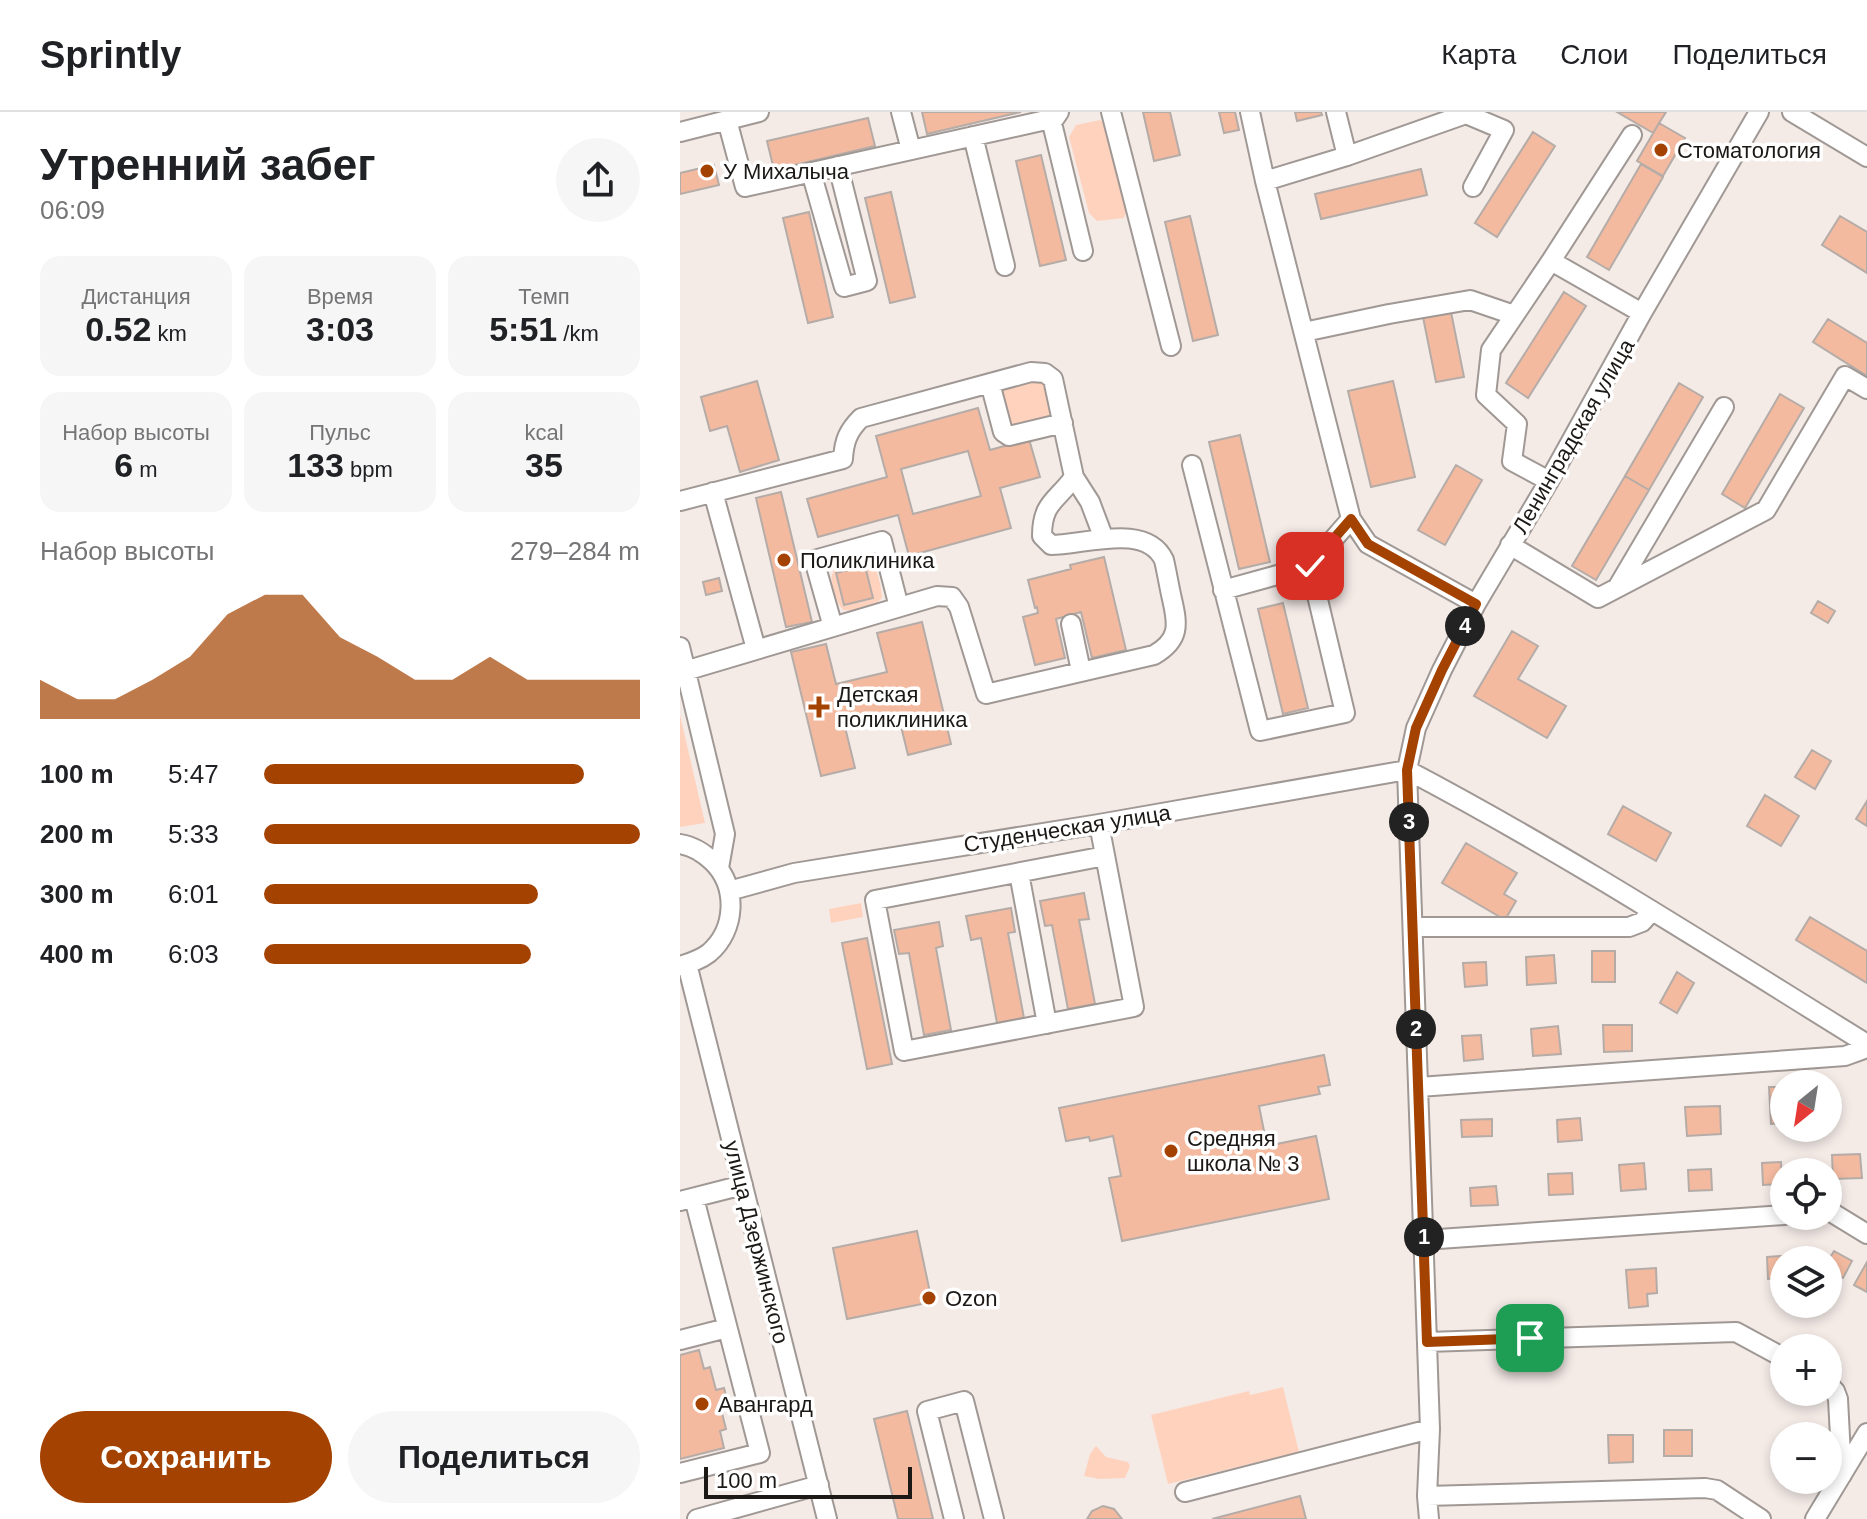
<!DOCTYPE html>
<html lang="ru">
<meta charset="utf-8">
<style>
body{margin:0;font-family:Arial,sans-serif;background:#f6f6f6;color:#202124;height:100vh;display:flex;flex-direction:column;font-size:30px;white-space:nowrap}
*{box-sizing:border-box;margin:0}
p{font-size:26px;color:#757577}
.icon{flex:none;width:44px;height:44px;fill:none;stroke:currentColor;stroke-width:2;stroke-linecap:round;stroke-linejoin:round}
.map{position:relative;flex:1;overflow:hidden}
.panel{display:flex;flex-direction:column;background:#fff;width:680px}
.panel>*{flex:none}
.needle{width:52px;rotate:210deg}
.controls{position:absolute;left:1090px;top:958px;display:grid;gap:16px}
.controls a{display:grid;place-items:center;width:72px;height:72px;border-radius:50%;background:#fff;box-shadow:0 4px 12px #0003;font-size:40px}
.scale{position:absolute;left:24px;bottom:20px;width:208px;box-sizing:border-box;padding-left:8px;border:4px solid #1b1816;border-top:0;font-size:22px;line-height:28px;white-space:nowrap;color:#1b1816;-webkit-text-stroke:6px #fff;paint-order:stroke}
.pin{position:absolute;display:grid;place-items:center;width:68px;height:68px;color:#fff;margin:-34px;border-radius:16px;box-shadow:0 4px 12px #0006}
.km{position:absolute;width:40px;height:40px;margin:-20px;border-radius:50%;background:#222;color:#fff;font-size:22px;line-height:40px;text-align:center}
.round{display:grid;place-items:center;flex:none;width:84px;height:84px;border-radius:42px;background:#f6f6f6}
.headline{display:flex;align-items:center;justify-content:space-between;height:136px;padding:0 40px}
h1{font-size:44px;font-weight:600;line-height:60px}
.stats{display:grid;grid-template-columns:repeat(3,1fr);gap:12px;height:136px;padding:8px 40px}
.stats div{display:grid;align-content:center;border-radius:20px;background:#f6f6f6;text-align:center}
.stats b{font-size:34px;font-weight:600}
.stats small{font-size:22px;font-weight:400}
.stats p{font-size:22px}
.chart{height:224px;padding:16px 40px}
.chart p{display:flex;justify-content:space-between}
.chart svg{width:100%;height:144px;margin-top:8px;fill:#a44201;opacity:.7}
.primary-button{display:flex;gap:16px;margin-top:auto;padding:16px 40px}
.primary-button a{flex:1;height:92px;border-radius:48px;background:#a44201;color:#fff;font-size:32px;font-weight:600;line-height:92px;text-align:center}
.primary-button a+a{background:#f6f6f6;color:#202124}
ul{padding:0 40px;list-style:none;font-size:26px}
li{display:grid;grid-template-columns:128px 96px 1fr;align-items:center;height:60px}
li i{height:20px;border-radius:10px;background:#a44201}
header{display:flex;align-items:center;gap:48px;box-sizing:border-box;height:112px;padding:0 40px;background:#fff;border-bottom:2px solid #e0e0e0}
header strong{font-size:38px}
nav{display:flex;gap:44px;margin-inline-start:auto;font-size:28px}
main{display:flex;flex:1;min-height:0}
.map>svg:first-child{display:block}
</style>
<header>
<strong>Sprintly</strong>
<nav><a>Карта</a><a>Слои</a><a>Поделиться</a></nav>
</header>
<main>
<section class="panel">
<div class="headline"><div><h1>Утренний забег</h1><p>06:09</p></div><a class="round"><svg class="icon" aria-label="share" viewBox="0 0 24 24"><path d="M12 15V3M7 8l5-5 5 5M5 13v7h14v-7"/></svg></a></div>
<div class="stats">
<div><p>Дистанция</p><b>0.52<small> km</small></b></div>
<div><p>Время</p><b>3:03</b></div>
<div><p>Темп</p><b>5:51<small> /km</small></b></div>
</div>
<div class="stats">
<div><p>Набор высоты</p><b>6<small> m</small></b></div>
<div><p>Пульс</p><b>133<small> bpm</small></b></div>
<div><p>kcal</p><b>35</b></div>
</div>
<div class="chart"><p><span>Набор высоты</span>279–284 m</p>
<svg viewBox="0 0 160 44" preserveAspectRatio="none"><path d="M0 44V32L10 38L20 38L30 32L40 25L50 12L60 6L70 6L80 19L90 25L100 32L110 32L120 25L130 32L140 32L150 32L160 32V44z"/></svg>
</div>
<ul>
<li><b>100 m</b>5:47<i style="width:85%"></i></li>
<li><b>200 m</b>5:33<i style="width:100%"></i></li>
<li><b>300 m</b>6:01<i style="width:73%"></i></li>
<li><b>400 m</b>6:03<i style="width:71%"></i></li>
</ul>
<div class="primary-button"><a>Сохранить</a><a>Поделиться</a></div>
</section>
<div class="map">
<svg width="1187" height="1407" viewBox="0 0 1187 1407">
<rect width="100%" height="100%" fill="#f4ebe7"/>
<path fill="#ffd2be" d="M420,8L429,16L448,94L444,106L417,109L409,101L389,25L396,13Z
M359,266L365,271L372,304L368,310L333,317L330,314L321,281L325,274Z
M188,447C198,456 201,473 202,486C193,496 175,500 163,498C157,491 154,483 152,474C148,450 169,448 188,447Z
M0,603L25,711L0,715Z
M181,791L183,805L151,811L149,797Z
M603,1275L619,1340L488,1372L471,1303L569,1279L570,1283Z
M416,1334L426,1345L448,1350L450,1354L445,1366L419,1367L404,1364L410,1342Z"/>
<path fill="#f3baa0" stroke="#b5aca8" stroke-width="2" fill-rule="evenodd" d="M242,0H341L247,22Z
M463,0H490L500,43L474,49Z
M539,0H555L559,18L544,21Z
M615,0H641L642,3L617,9Z
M937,0H986L973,21Z
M188,6L195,34L94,58L87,29Z
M979,11L1005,26L983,64L957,49Z
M853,20L875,34L817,125L795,111Z
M361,43L386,148L360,154L336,49Z
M961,52L983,65L929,158L907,145Z
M34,53L39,73L0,82V61Z
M741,57L747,83L641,107L635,82Z
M211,80L235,185L210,191L185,86Z
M129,100L153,205L128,211L103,106Z
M510,104L538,223L513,229L485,110Z
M1160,104L1187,120V161L1142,133Z
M884,180L906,194L848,286L826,271Z
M771,200L784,265L756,270L743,205Z
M1148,207L1187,231V264L1133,230Z
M77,269L99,348L60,360L47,314L30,319L21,285Z
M713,269L735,365L691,375L668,279Z
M999,271L1023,285L969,378L945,364Z
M1100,282L1124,296L1065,396L1042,382Z
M298,296L310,338L349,327L360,365L320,376L331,416L229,444L218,403L138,425L127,387L207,365L196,324ZM288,339L301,384L233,402L221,357Z
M560,323L590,450L559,457L529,330Z
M776,353L802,368L765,433L738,418Z
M945,364L969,378L916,468L892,454Z
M101,380L132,510L106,515L76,386Z
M424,445L446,538L412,546L401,500L376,507L385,546L355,553L343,505L358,501L357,495L355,496L348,468L391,457L390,453Z
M185,454L193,486L164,493L156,461Z
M39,466L42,479L26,483L23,470Z
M1138,489L1155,499L1148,511L1131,501Z
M603,491L628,596L603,602L578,497Z
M242,510L271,632L228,643L218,602L165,615L175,656L141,664L111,540L146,532L156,572L207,560L197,521Z
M832,519L858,534L838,567L886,594L867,626L794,584Z
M1132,638L1151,649L1135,677L1115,665Z
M1085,683L1119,704L1101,734L1067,714Z
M1187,689V714L1176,707Z
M943,694L991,721L976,749L928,722Z
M786,731L837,761L824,782L836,789L825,808L762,771Z
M404,781L409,807L399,808L415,892L388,897L372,813L365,814L360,789Z
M331,796L335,820L328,821L344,906L317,911L301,826L291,828L286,804Z
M1130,805L1187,839V871L1116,828Z
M259,810L263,834L256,836L271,918L244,923L229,841L219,842L214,818Z
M187,826L212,952L187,957L162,831Z
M912,839H935V870H912Z
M874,843L876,871L847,873L846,845Z
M806,850L807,873L785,875L783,851Z
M997,860L1014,871L997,901L980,891Z
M923,913H952V939L924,940Z
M878,914L881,942L853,944L851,917Z
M801,923L803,947L784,949L782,924Z
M644,943L650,973L638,975L640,982L579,994L587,1034L636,1024L649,1087L442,1129L429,1066L441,1064L433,1024L410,1029L409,1025L386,1029L379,996Z
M1089,975H1104V1011L1091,1012Z
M1040,994L1041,1022L1007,1024L1005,995Z
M900,1006L902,1028L878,1030L877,1008Z
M812,1007V1024L782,1025L781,1008Z
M1180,1042L1182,1066L1153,1067L1152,1043Z
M1101,1050L1102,1072L1083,1073L1082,1051Z
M964,1051L966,1077L941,1079L939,1053Z
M1031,1057L1032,1078L1009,1079L1008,1058Z
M892,1061L893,1082L869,1083L868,1062Z
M816,1074L818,1093L791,1094L790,1076Z
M237,1119L252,1190L167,1207L153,1136Z
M1154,1139L1172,1149L1163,1166L1148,1158V1149Z
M1113,1143V1148H1104V1166L1088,1167L1087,1145Z
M1187,1150V1180L1174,1173Z
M976,1156L977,1181L967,1182L968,1194L949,1196L946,1158Z
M19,1238L24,1257L30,1255L36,1278L44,1276L48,1291L40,1293L46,1317L40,1319L44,1336L0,1347V1243Z
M227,1299L253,1407H218L194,1307Z
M984,1318H1012V1344H984Z
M928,1323H953V1350L929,1351Z
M620,1384L626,1407H532Z
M423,1394L434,1397L442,1407H407L412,1399Z"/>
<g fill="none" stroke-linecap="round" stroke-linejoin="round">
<g stroke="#a09894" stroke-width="22">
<path id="minor" d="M221,0L231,38
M431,0L491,234
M570,0L585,69L671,407L688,432L796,492
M656,0L667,44
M1112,0L1187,45
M371,7L403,139
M47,8L65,75L375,6L379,0
M0,20L79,0
M293,24L325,154
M131,60L164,175L187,169L158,54
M585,69L667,44L786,2L824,18L793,75
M871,149L952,23
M624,220L709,202L790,188L834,203
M310,271L323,320L329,324L383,311
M512,353L580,619L665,601L630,454L671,407
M394,365L410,390L424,427
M869,369L832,349L837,312L806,283L811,238L871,149L962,201
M33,380L76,537
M0,389L163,347C164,329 168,319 181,306L351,260L365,261L373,267L394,365C377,389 362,390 362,424L371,433C404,433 466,410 484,448C487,461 489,474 492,487C498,513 500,528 474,543L306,582L279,495L272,485L257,484L5,559
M830,433L918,486L1086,398L1165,264L1187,277
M937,476L1044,295
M543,478L630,454
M391,512L401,559
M153,515L134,448L202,429L219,495
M0,535L45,722L39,756
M727,658C885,741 1035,838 1187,932
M419,712L454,895L224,939L195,788L425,744
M0,732C13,734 24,741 33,750C58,775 56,818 29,841C20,848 10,851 0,854
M339,761L367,912
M49,779L114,761L419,712L727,658
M733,815H949L962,810L972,799
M7,852L147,1407
M739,975L1165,944L1187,936
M0,1089L63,1073
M1148,1100H1151L1187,1122
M744,1128L1104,1103
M0,1228L47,1216
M747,1230L1056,1220L1104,1246
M1148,1272L1155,1279L1158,1287L1162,1363
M0,1361L80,1341L14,1086
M505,1380L750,1317
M747,1384L1025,1376L1037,1378L1081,1407
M17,1407L139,1373
M274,1407L247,1299L284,1289L314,1407
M749,1407L747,1384L750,1317L727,658L736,616L762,558L796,492L869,369L962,201L1079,0
M1135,1407L1187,1321"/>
</g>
<use href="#minor" stroke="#fff" stroke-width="18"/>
</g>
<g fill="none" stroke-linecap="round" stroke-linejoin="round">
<g stroke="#fff" stroke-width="16">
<path id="route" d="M630,454L671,407L688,432L796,492L762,558L736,616L727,658L747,1230L850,1226"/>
</g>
<use href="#route" stroke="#a44201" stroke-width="10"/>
</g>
<g fill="#a44201" stroke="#fff" stroke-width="3">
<circle cx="981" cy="38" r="8"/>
<circle cx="27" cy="59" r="8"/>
<circle cx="104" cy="448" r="8"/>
<path d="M135 583h8v8h8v8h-8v8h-8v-8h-8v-8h8z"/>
<circle cx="491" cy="1039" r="8"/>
<circle cx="249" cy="1186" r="8"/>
<circle cx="22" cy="1292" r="8"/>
</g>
<g text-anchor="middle" stroke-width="7" stroke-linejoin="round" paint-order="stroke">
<g font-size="22" fill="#1b1816" stroke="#fff" text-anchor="start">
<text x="997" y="46">Стоматология</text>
<text x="43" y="67">У Михалыча</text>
<text x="120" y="456">Поликлиника</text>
<text x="157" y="590">Детская<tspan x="157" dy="25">поликлиника</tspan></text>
<text x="507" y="1034">Средняя<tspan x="507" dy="25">школа № 3</tspan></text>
<text x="265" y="1194">Ozon</text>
<text x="38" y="1300">Авангард</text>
</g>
<g font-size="22" fill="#1b1816" stroke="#fff">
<text transform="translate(893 324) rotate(-60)" y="8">Ленинградская улица</text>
<text transform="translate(387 716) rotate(-9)" y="8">Студенческая улица</text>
<text transform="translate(77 1130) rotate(76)" y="8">улица Дзержинского</text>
</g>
</g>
</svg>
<div class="controls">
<a><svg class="needle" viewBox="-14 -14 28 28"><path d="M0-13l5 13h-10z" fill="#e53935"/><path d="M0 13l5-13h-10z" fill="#757577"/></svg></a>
<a><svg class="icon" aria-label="locate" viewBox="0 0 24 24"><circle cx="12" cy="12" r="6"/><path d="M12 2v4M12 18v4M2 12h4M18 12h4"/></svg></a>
<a><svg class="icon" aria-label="layers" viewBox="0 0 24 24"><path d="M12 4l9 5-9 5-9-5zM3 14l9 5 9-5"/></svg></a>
<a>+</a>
<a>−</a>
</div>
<div class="scale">100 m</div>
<div class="pin" style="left:850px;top:1226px;background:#1e9e55"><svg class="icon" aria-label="arrive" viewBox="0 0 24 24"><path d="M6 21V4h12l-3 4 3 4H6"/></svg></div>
<div class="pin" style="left:630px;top:454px;background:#d93025"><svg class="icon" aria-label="check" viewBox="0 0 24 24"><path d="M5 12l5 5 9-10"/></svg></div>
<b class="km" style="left:744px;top:1125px">1</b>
<b class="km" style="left:736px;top:917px">2</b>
<b class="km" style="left:729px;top:710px">3</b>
<b class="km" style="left:785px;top:514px">4</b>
</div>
</main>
